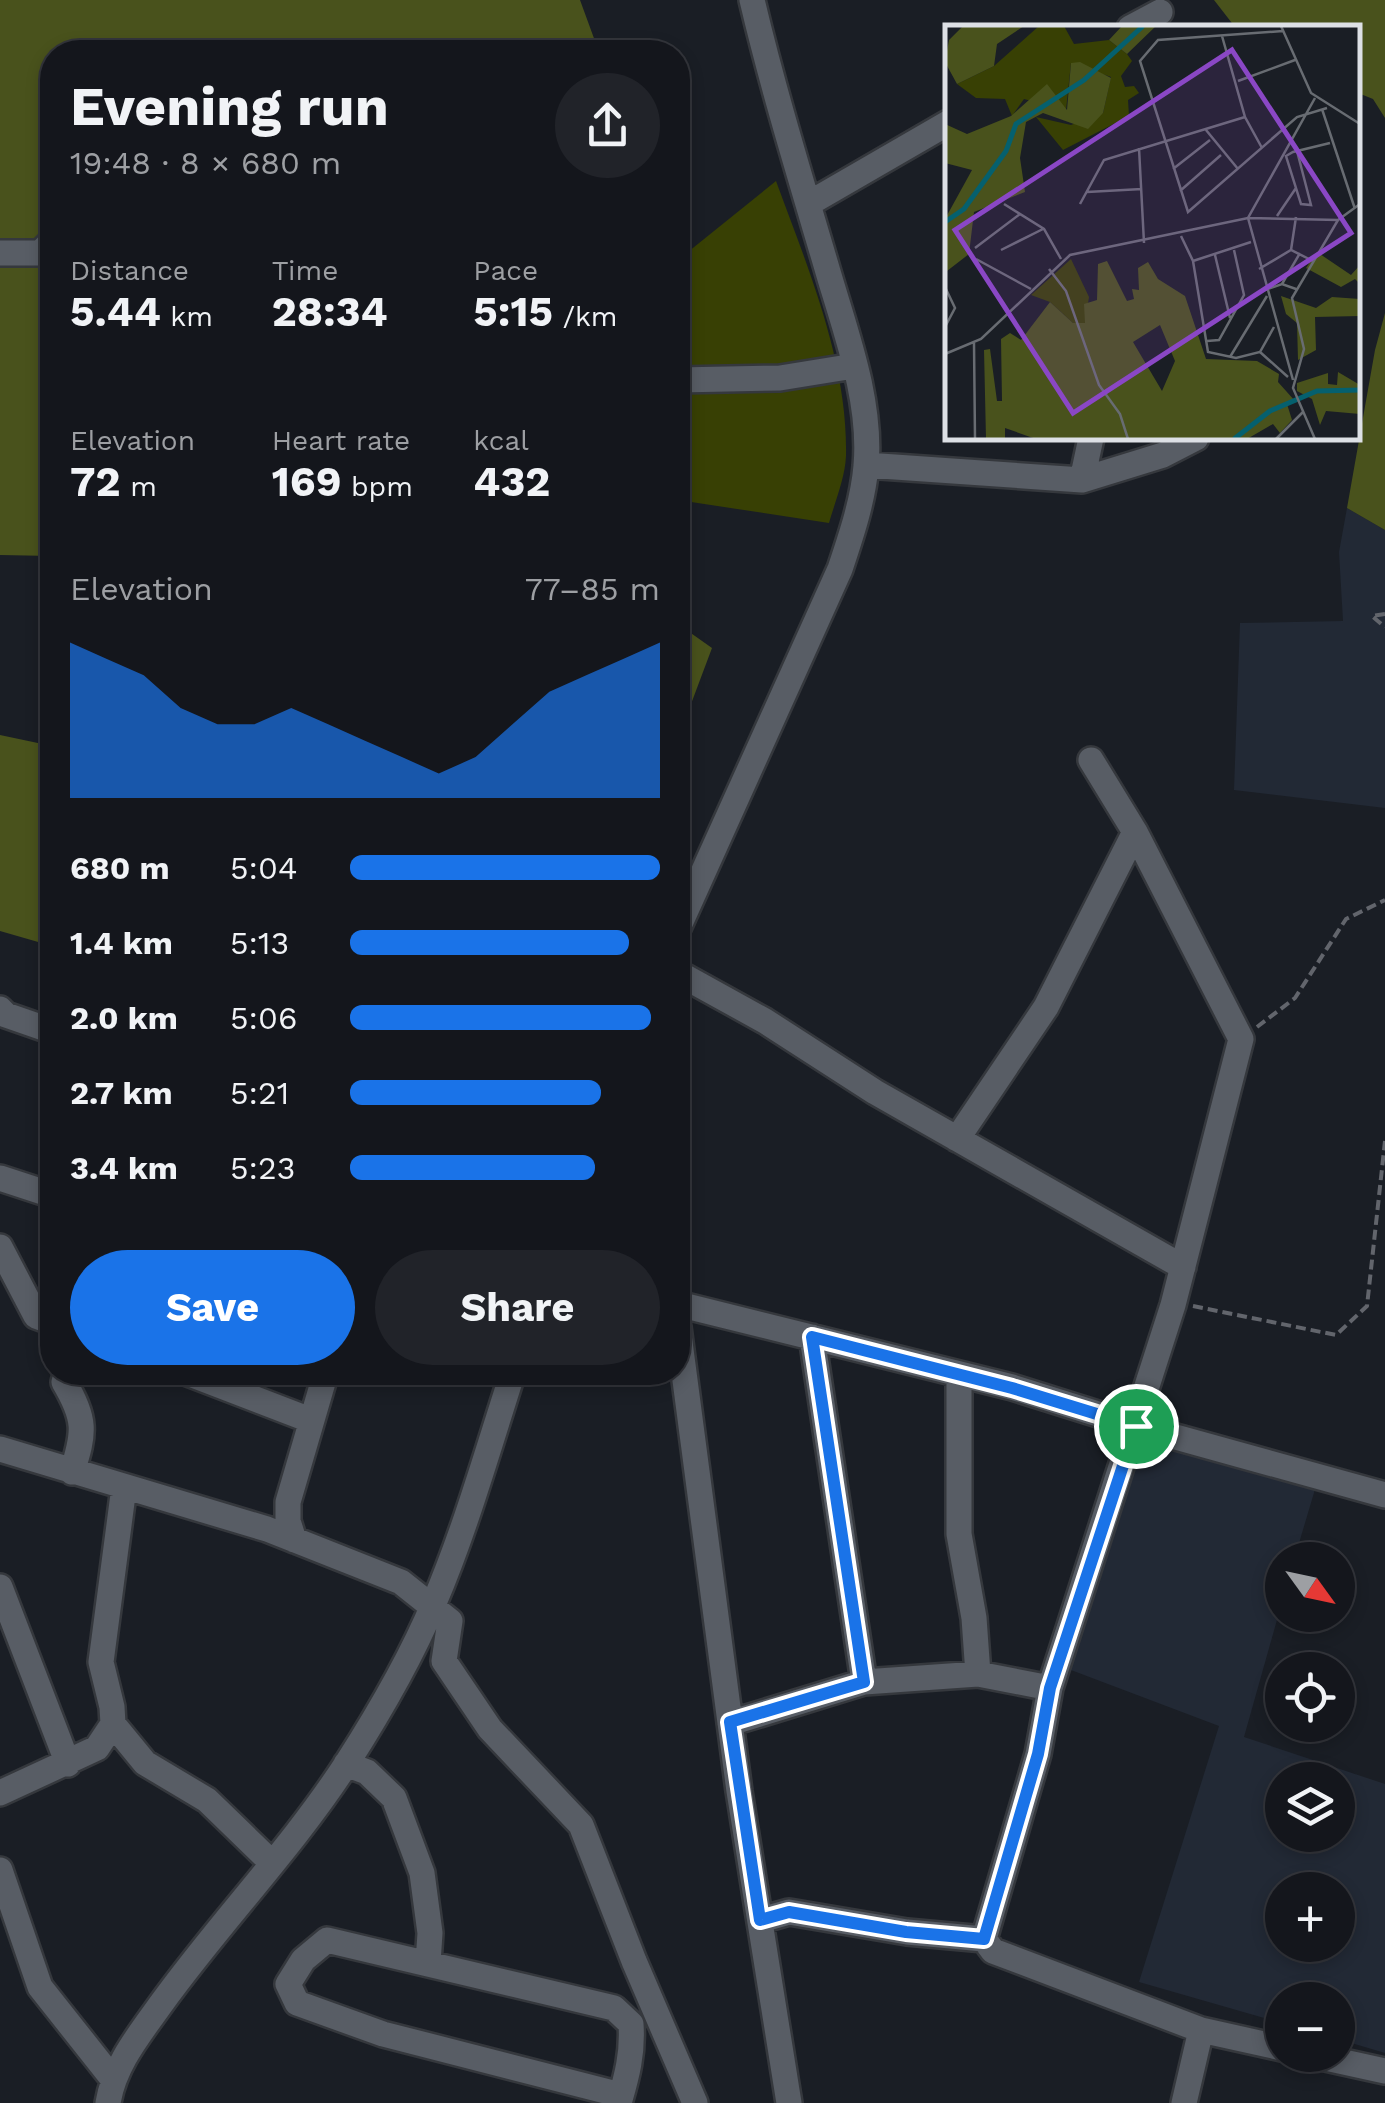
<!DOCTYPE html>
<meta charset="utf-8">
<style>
body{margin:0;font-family:"Work Sans",sans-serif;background:#212329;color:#f1f3f6;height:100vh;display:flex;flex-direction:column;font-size:38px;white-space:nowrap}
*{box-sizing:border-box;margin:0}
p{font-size:32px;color:#9d9fa3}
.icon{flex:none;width:55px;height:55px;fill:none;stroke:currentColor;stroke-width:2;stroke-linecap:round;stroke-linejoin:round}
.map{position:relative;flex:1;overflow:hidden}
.details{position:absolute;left:40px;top:40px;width:650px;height:1345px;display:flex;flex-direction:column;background:#14161c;border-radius:40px;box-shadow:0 5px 15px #0003,0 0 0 2px #33353b}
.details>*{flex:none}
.needle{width:65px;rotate:123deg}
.buttons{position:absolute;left:1265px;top:1542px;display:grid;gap:20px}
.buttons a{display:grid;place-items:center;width:90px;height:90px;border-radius:50%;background:#14161c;box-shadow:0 5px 15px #0003,0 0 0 2px #33353b;font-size:50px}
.pin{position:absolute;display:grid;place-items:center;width:85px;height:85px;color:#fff;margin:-42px;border:5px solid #fff;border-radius:50%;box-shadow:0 2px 10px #0007}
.round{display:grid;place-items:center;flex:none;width:105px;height:105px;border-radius:52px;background:#212329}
.head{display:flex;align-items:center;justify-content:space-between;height:170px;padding:0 30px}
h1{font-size:55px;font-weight:700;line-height:75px}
.figures{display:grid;grid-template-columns:repeat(3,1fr);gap:15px;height:170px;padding:10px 30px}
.figures div{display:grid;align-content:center}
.figures b{font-size:42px;font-weight:700}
.figures small{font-size:28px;font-weight:400}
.figures p{font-size:28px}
.chart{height:280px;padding:20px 30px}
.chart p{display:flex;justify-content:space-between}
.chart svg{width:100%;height:180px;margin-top:10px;fill:#1a73e8;opacity:.7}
.primary-button{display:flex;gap:20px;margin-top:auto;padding:20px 30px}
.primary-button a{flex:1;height:115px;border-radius:60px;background:#1a73e8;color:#fff;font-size:40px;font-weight:700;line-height:115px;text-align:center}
.primary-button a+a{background:#212329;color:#f1f3f6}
ul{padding:0 30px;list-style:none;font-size:32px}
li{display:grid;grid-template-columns:160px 120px 1fr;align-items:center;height:75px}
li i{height:25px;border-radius:12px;background:#1a73e8}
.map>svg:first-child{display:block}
</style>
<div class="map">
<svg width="1385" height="2103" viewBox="0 0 1385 2103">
<rect width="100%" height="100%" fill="#1a1e25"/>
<path fill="#222935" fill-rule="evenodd" d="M1347,508L1385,530V808L1234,790L1240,623L1343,621L1339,552Z
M1130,1435L1316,1486L1294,1560H1282V1602L1244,1737L1385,1784V2053L1338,2039V2000H1282V2023L1139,1982L1219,1726L1063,1667ZM1282,1780H1338V1835H1282ZM1282,1890H1338V1945H1282Z"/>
<path fill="#384004" d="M776,181C808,268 848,362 846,456C845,478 835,502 829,523L678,500V260Z"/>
<path fill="#49521c" d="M0,0H580L599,52H52V556L0,555Z
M1214,0H1385V118L1373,99L1358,93V28L1235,27Z
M1385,313V530L1347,508L1375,350Z
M678,624L712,648L691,704L678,703Z
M0,735L52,746V946L0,931Z"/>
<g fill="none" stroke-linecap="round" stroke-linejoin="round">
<g stroke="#35383d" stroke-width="30">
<path id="minor" d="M1130,28L1160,12
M808,204L948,123
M0,253H40L52,241
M678,380L780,378L854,366
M866,465L1082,480L1163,455L1196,438
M1082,480L1091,438
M678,928L840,569C851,536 863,501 866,466C872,399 844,328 826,265C800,177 773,89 752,0
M678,973L765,1021L875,1092L1183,1267
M0,1009L6,1015L52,1031
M957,1139L1046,1007L1135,832
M0,1178L52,1195
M0,1247L36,1316L52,1322
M678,1304L1012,1387L1136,1426L1385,1495
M678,1327L739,1791L789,2103
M812,1337L864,1682
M67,1372L64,1382C86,1419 85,1432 72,1472
M185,1372L310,1420
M959,1374V1534L974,1618L978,1674
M0,1449L267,1529L401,1582L450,1621L444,1661L490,1729L581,1825L634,1961L695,2103
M294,1540L288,1521V1502L326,1372
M0,1587L68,1764
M730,1723L864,1682L978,1674L1050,1688
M113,1724L145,1763L207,1800L272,1863
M346,1764L367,1772L394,1798L422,1873L430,1933L428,1963
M0,1793L97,1748L113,1724L112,1707L101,1662L124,1487
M0,1870L40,1987L112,2078
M761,1920L789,1912L907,1932L984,1939L993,1951L1201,2030L1282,2048
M984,1939L1038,1754L1050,1688L1173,1305L1241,1039L1135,832L1091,760
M1312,2055L1385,2071
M108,2103C114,2065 139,2035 161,2004C220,1922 292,1848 347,1763C379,1713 411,1658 434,1603C466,1528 488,1449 513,1372
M619,2103C627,2076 633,2053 631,2024L614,2008L327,1940L303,1960L288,1984L297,2003L383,2034L621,2095
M1184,2103L1201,2030"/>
</g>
<path stroke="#62656c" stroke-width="4" stroke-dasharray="10 5" stroke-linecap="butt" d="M1385,614L1372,616L1385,627
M1257,1027L1295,998L1346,919L1385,900
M1193,1306L1336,1335L1367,1306L1385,1141"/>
<use href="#minor" stroke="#585d65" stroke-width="25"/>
</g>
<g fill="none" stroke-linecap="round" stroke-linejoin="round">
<g stroke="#fff" stroke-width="20">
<path id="route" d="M812,1337L1012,1388L1136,1426L1050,1688L1038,1754L984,1939L906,1932L789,1912L760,1920L730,1722L864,1682Z"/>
</g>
<use href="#route" stroke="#1a73e8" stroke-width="12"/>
</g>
<g transform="translate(945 25)">
<rect width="415" height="415" fill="#1a1e25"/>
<path d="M94,1H119L129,19L164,15L182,29L187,36L176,51L180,62L189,61L194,68L183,75L184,91L118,125L91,92L126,100L158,88L166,52L126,38L121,85L79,74L67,91L60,74L31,73L12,59L49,41ZM126,234L144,272L140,298H128L105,277L86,270Z" fill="#384004"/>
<path d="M18,1H79L52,19L49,41L12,59L0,37L4,15ZM177,1H211L182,29L164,15ZM135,37L166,53L158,88L143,104L98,88L81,97L75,133L80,167L29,187L24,229L2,246L0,194L27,145L0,138V99L22,109L66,91L102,59L122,85L126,38ZM372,227L406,250L415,240V259L410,254L396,262L361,243ZM162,236L182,276L189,274L187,264L194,265L193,243L203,237L213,254L240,271L261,334L312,336L334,349L333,357L350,376L342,379L347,395L335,408L328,399L302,414H91L60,403V414H41L39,325L45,324L52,376H57L56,314L65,308L76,315L105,277L128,298H140L139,279L152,275L153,239ZM215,300L230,336L217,366L188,317ZM336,271L371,283L387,272L415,274V291L370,292L371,325L353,335L352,298L341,289ZM393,347L415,360V389L381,386L375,400L367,374L352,366V358L383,348V359L392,360Z" fill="#49521c" fill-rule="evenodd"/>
<path fill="none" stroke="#05606e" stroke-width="5" d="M0,197L19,184L61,126L71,99L139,55L198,1M289,414L325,386L372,366L415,365"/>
<path fill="none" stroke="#686c72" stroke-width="2.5" d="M336,1L366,68L415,99M338,6L213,15L195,36L243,187L352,92L382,83M277,11L300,92L317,123M293,56L350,35M377,84L410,184M261,105L293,144M194,123L199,218M352,126L366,180L356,179L341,131L348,127L385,118M228,144L265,115M235,166L276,130M142,167L197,164M59,179L99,204L116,234M135,179L159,135L300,92M332,191L351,163M236,211L248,236L263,327L291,333L315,327L329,302M30,223L75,189M56,225L98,204M346,225L351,192M270,230L285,293M31,234L86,264M248,236L306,217M104,244L121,266L154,360L175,389L183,414M314,244L346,225L368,236M337,259L355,228M0,262L10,283L0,302M320,265L337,259L351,264M262,316L274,315L299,270L289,225M29,318L30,414M315,327L343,352M0,329L36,314L125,230L303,193L393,195L415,179M285,332L322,271M348,355L303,193L370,73M331,414L358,387M370,414L348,363L359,324L347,273L393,195"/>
<path fill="#8a47c5" fill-opacity="0.15" stroke="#8a47c5" stroke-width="5" d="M287,25L406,208L128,388L10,205Z"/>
<rect width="415" height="415" fill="none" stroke="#dde0e5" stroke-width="5"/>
</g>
</svg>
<div class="buttons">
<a><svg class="needle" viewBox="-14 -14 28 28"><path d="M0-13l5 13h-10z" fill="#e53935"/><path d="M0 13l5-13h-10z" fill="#9d9fa3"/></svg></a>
<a><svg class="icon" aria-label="locate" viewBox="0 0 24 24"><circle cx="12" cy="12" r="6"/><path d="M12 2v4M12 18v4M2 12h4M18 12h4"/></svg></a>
<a><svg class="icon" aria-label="layers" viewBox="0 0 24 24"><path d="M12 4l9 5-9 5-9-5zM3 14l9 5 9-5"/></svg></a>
<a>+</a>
<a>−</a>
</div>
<div class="pin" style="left:1136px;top:1426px;background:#1e9e55"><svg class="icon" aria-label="arrive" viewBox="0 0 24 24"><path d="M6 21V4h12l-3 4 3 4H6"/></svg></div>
<section class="details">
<div class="head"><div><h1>Evening run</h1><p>19:48 · 8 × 680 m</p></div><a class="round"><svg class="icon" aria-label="share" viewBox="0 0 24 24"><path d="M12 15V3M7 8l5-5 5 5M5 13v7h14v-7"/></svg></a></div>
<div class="figures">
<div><p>Distance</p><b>5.44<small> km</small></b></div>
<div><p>Time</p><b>28:34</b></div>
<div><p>Pace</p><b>5:15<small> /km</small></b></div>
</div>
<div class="figures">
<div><p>Elevation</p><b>72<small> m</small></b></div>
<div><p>Heart rate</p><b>169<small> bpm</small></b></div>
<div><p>kcal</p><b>432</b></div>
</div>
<div class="chart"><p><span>Elevation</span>77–85 m</p>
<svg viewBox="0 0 160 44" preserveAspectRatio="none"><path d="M0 44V6L10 10L20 14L30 22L40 26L50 26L60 22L70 26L80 30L90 34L100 38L110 34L120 26L130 18L140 14L150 10L160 6V44z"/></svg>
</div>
<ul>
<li><b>680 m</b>5:04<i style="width:100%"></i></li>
<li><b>1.4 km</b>5:13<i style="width:90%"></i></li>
<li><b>2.0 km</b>5:06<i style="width:97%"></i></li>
<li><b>2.7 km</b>5:21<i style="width:81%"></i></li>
<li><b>3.4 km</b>5:23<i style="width:79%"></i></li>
</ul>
<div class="primary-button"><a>Save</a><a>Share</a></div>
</section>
</div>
